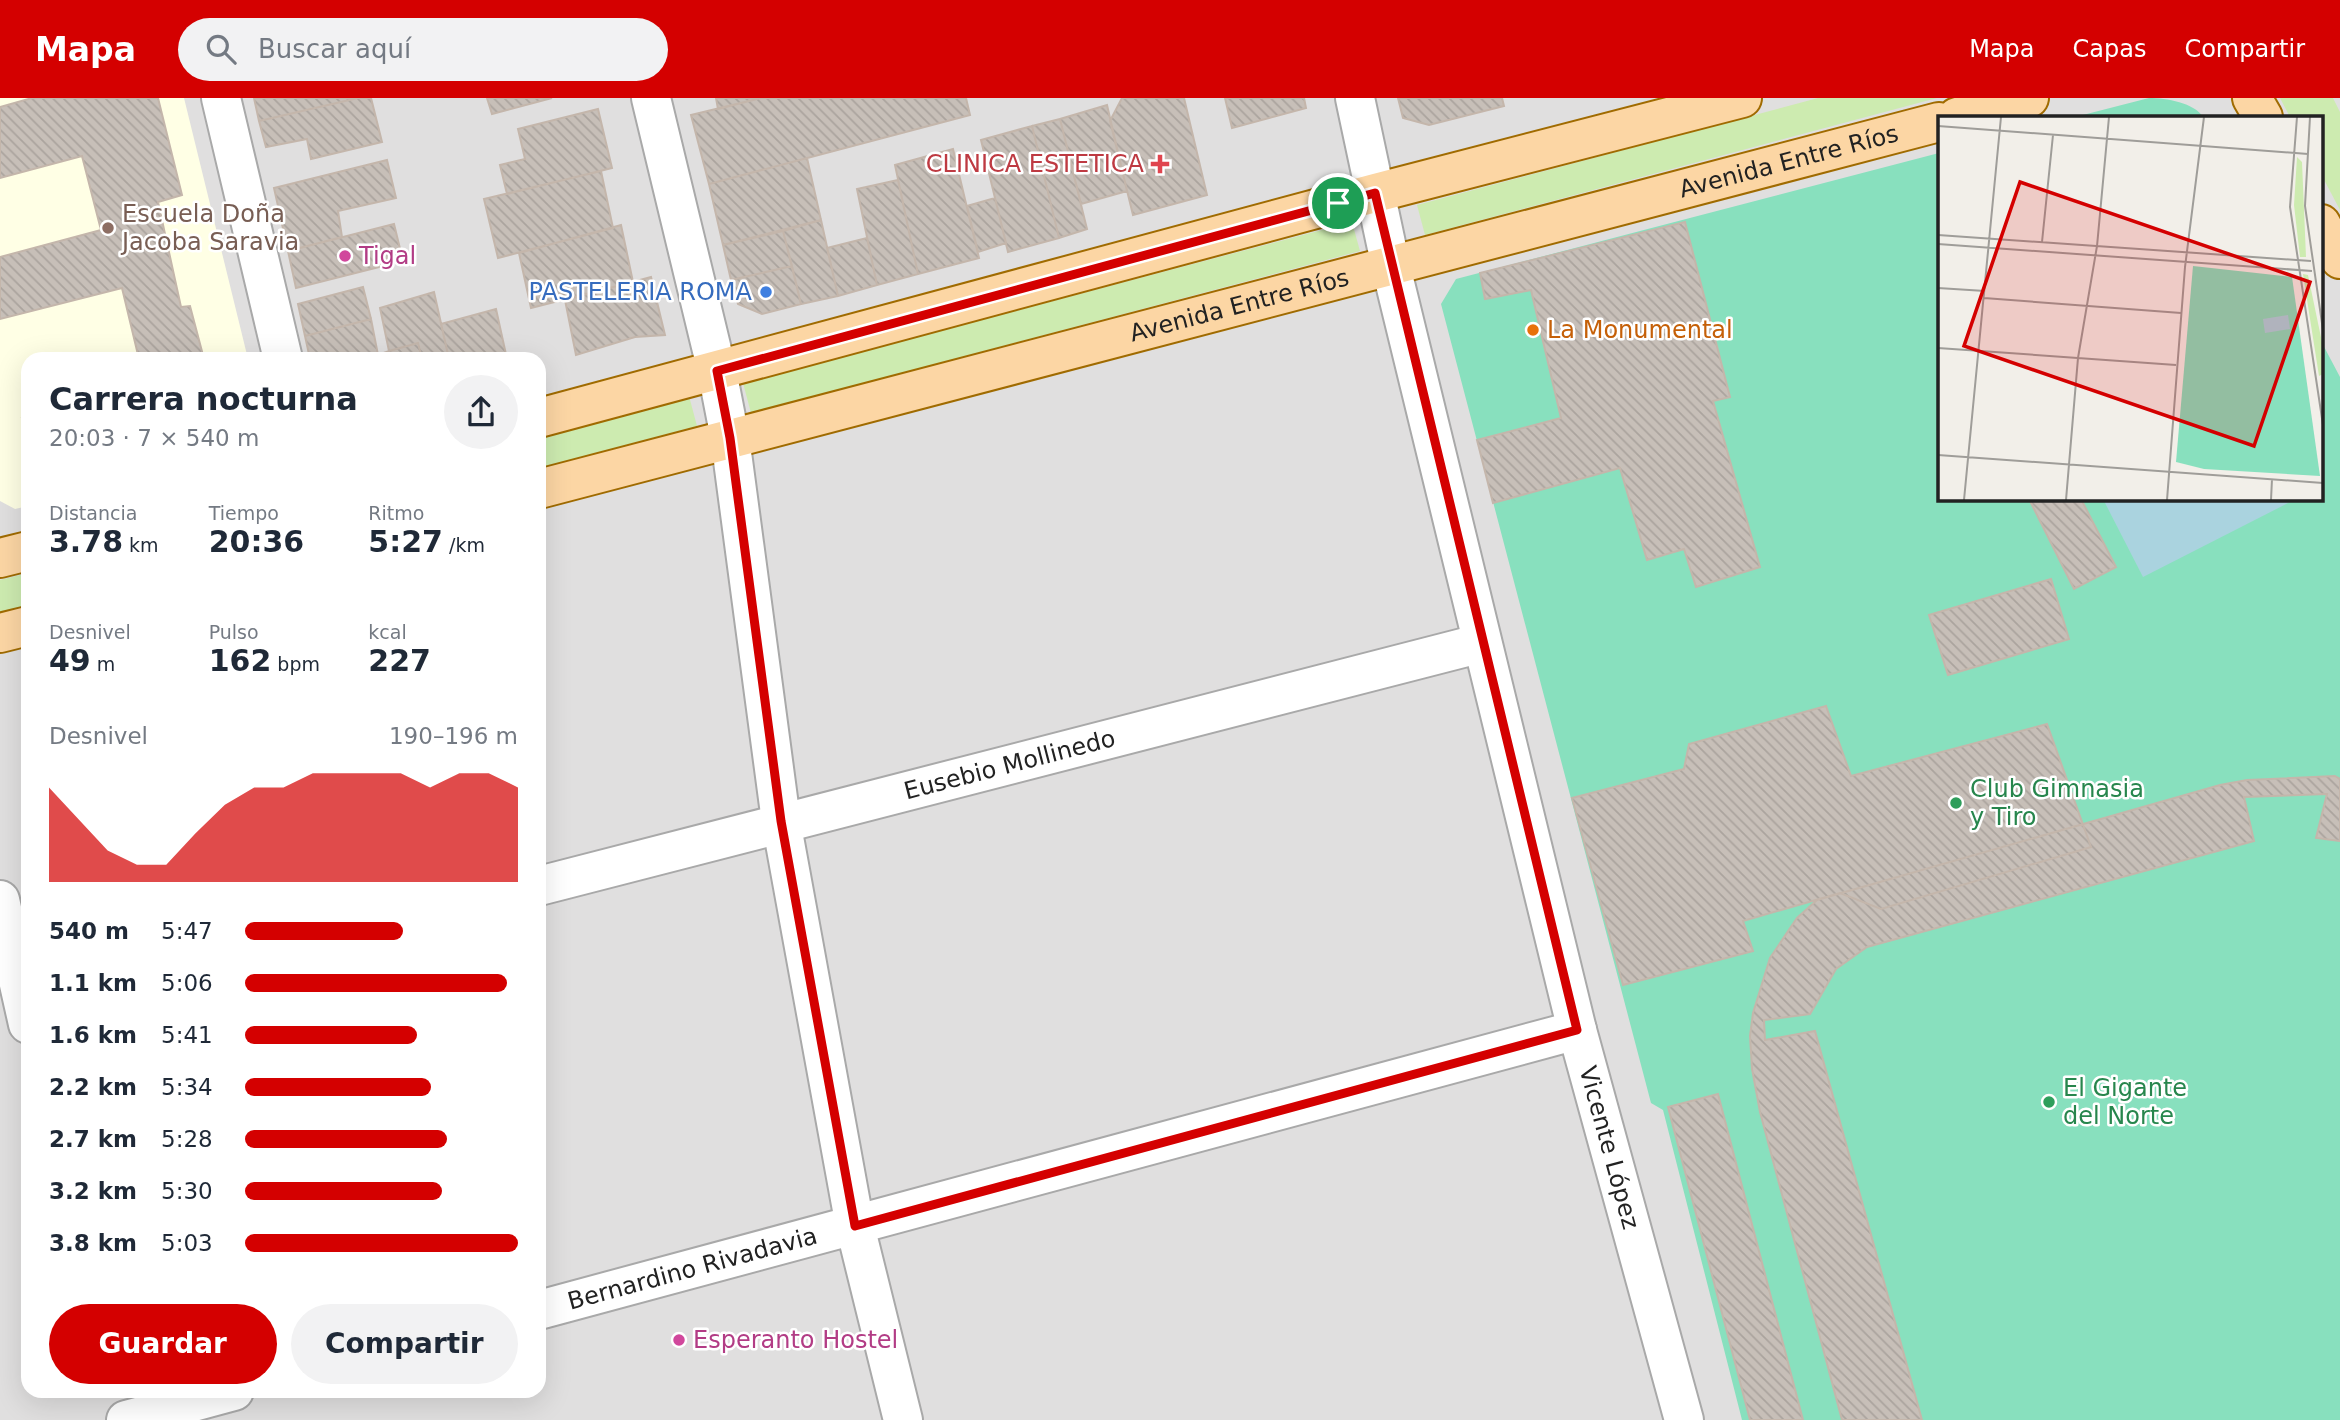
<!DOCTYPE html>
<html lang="es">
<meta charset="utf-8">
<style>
body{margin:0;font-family:"DejaVu Sans",sans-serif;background:#f2f2f3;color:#1f2937;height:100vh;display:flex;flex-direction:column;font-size:26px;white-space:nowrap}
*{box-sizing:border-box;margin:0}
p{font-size:23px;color:#747a83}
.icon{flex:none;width:38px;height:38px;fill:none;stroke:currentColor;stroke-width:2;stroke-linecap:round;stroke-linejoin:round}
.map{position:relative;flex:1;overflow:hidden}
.sheet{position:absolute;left:21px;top:254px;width:525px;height:1046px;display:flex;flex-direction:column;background:#fff;border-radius:21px;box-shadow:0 7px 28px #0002}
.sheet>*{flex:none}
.pin{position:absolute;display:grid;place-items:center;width:60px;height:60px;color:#fff;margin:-30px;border:4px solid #fff;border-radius:50%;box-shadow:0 2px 7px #0007}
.round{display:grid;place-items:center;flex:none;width:74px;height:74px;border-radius:37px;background:#f2f2f3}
.overview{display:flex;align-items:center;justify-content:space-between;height:119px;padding:0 28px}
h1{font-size:32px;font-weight:800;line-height:52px}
.stats{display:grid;grid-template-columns:repeat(3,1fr);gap:10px;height:119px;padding:7px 28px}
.stats div{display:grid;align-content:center}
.stats b{font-size:30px;font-weight:800}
.stats small{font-size:19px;font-weight:400}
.stats p{font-size:19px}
.chart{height:196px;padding:14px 28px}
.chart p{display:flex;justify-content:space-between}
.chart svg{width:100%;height:126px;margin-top:7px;fill:#d40000;opacity:.7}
.action{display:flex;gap:14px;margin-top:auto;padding:14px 28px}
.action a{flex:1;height:80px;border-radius:42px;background:#d40000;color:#fff;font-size:28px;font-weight:800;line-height:80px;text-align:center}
.action a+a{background:#f2f2f3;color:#1f2937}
ul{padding:0 28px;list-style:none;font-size:23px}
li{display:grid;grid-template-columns:112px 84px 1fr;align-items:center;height:52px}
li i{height:18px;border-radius:9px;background:#d40000}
header{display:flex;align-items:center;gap:42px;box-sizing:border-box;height:98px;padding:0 35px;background:#d40000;color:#fff}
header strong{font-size:33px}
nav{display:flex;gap:38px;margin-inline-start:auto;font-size:24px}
.search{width:490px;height:63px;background:#f2f2f3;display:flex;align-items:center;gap:18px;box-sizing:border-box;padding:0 24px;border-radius:38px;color:#747a83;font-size:26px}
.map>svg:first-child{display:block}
</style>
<header>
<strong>Mapa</strong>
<div class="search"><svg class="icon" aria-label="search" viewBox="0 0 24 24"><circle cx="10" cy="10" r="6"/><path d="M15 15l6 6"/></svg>Buscar aquí</div>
<nav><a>Mapa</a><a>Capas</a><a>Compartir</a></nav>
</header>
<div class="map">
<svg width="2340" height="1322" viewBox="0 0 2340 1322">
<defs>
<pattern id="building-back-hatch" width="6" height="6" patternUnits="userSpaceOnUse" patternTransform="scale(1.75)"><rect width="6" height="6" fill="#c7bfb8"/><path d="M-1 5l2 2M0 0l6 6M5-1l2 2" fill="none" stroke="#aba49e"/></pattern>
</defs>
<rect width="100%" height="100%" fill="#f2efe9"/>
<path fill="#e0dfdf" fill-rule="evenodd" d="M0,0H2340V1322H0ZM1939,19H2321V401H1939ZM28,261H539V1293H28Z"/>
<path fill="#ffffe5" d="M0,0H184L248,261H28V408L15,411L0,403Z"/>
<path fill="#cdebb0" d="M1818,0H1937L1425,137L1417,107Z
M2280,0H2333L2340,14V112L2321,76V19H2290Z
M1352,124L1360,153L751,315L743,285Z
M689,298L697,328L539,370V338Z
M28,475V507L0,515V482Z"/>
<path fill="#88e0be" d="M2149,0C2166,0 2195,5 2203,19H2075Z
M1939,55V401H2321V243L2340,279V1322H1742L1663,1012L1651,1005L1441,206L1456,181Z"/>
<path fill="#aad3df" d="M2103,401H2296L2143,479Z"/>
<path fill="url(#building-back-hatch)" stroke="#c4b6ab" stroke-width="2" d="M32,0H158L182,97L158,104L181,209L190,208L204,261H139L122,190L0,221V159L101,132L82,58L0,80V9Z
M254,0H358L259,23Z
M358,0H371L382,44L311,61L307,41L266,49L259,23Z
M487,0H552L492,16Z
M716,0H761L718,11Z
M761,0H966L970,17L709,86L691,17Z
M1184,0L1207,97L1133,117L1110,23L1122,0Z
M1225,0H1304L1306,10L1232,30Z
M1398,0H1502L1504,8L1429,27L1403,20Z
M1107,7L1127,93L1081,106L1060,21Z
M598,11L612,70L507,96L500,67L525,61L518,31Z
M1060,21L1087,131L1059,140L1032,28Z
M1032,28L1059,140L1008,154L981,42Z
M953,51L979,160L918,176L895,67Z
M807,60L821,122L723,147L709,86Z
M387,62L396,100L338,113L342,139L288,153L274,90Z
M601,73L613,130L498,160L484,101Z
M898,82L918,176L877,187L857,91Z
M995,100L1006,145L978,154L967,108Z
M821,122L838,198L801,206L783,133Z
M1685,124L1730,299L1713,303L1760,469L1696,489L1684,451L1647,462L1620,370L1493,405L1477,342L1561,320L1531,192L1485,201L1480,175Z
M394,126L403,163L296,190L288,153Z
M621,127L633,184L531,210L519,155Z
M783,133L792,168L731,182L723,147Z
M867,140L877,187L838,198L827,150Z
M792,168L801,206L762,216L738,206L731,182Z
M651,179L665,237L635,239L576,257L565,202Z
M363,189L371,221L305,238L298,206Z
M434,194L449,261H422L418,245L389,253L380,210Z
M496,211L507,261H449L441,226Z
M371,221L378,257L365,261H310L305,238Z
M418,245L422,261H391L389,253Z
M389,253L391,261H365L378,257Z
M28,319V344L22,320Z
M2029,401H2081L2116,469L2074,491Z
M2051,481L2069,541L1948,577L1929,517Z
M1826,608L1851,678L2047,626L2091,749L1881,811L1840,795L1743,823L1753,853L1623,887L1572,700L1684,671L1689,646Z
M2335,678L2340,681V743L2316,740L2327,696L2244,699L2254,743L1867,849L1836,871L1810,916L1764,922L1765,942L1815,933L1922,1322H1842L1760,1014L1752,971L1750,938L1753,915L1770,860L1797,820L1817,802L2220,687L2247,682Z
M1718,996L1803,1322H1750L1668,1009Z"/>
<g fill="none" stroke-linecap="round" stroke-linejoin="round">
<g stroke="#a9a9a9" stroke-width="42">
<g id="minor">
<path d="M221,0L283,261"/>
<path d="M651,0L717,273L730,340L781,723L855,1128L903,1322"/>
<path id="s1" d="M1355,0L1391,169L1577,932L1684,1322"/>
<path id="s2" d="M539,788L1482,545"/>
<path d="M0,802L28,926"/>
<path id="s3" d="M539,1212L1577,932"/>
<path d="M126,1322L234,1293"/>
</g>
</g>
<g stroke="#a06b00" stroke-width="42">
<g id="major">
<path d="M2252,0L2263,19"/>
<path d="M1957,19L2029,0"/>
<path d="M2321,126L2340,161"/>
<path d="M539,320L1375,95L1742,0"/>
<path id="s4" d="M539,391L1939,24"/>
<path d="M0,460L28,453"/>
<path d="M0,535L28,528"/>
</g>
</g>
<use href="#minor" stroke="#fff" stroke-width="38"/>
<use href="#major" stroke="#fcd6a4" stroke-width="38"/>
</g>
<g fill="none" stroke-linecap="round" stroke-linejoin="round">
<g stroke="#fff" stroke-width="14">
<path id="route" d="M1375,95L1577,932L855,1128L781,723L730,340L717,273Z"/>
</g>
<use href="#route" stroke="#d40000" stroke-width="9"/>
</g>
<path fill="#e0444e" stroke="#fff" stroke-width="2.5" d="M1156.5 55.5h7v7h7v7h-7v7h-7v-7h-7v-7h7z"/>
<circle fill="#8d6e63" stroke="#fff" stroke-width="2.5" cx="108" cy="130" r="7"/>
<g fill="#d1479c" stroke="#fff" stroke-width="2.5">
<circle cx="345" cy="158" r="7"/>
<circle cx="679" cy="1242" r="7"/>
</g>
<circle fill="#3f7fe0" stroke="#fff" stroke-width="2.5" cx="766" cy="194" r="7"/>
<circle fill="#e8710a" stroke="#fff" stroke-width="2.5" cx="1533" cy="232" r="7"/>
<g fill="#2e9e5b" stroke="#fff" stroke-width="2.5">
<circle cx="1956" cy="705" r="7"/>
<circle cx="2049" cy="1004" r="7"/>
</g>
<g text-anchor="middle" stroke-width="5" stroke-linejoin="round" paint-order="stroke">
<g font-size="24" fill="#222" stroke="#fff">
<text dy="8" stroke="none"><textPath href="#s4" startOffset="1292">Avenida Entre Ríos</textPath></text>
<text dy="8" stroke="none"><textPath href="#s4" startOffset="724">Avenida Entre Ríos</textPath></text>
<text dy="8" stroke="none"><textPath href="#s2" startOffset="486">Eusebio Mollinedo</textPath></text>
<text dy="8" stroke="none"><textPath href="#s1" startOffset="1080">Vicente López</textPath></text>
<text dy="8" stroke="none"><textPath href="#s3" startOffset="159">Bernardino Rivadavia</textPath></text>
</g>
<g font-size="24" fill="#be3a42" stroke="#fff" text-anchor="end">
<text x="1144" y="74">CLINICA ESTETICA</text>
</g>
<g font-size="24" fill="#785e54" stroke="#fff" text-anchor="start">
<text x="122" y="124">Escuela Doña<tspan x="122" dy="28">Jacoba Saravia</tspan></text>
</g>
<g font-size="24" fill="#b23c85" stroke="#fff" text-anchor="start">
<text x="359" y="166">Tigal</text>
<text x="693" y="1250">Esperanto Hostel</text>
</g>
<g font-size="24" fill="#366cbe" stroke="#fff" text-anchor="end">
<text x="752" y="202">PASTELERIA ROMA</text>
</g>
<g font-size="24" fill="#c56008" stroke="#fff" text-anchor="start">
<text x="1547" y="240">La Monumental</text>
</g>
<g font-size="24" fill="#27864d" stroke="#fff" text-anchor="start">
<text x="1970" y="699">Club Gimnasia<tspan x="1970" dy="28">y Tiro</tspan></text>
<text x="2063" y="998">El Gigante<tspan x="2063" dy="28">del Norte</tspan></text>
</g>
</g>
<g transform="translate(1938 18)">
<rect width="385" height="385" fill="#f2efe9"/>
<path d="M359,41L364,46L368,141H362L356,89ZM365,158L370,159L385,231V258L381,260Z" fill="#cdebb0"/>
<path d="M255,150L354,161L382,360L266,353L238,346Z" fill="#88e0be"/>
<path d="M350,199L352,213L327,217L325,203Z" fill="#aad3df"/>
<path fill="none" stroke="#9f9d99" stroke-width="2" d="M359,1L352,91L385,309M372,1L367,90L385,214M0,10L370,38M0,119L373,145M104,126L115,19M0,128L374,155M0,172L47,175M46,182L243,197M0,232L238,249M0,339L385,367M26,384L63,1M128,384L140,242L159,130L171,1M229,384L247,151L266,1M333,384L334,363"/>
<path fill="#d40000" fill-opacity="0.15" stroke="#d40000" stroke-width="3.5" d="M82,66L372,166L316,330L26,230Z"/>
<rect width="385" height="385" fill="none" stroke="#222" stroke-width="3.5"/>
</g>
</svg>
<div class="pin" style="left:1338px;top:105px;background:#1e9e55"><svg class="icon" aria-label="arrive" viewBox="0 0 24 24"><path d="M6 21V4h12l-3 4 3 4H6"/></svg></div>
<section class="sheet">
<div class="overview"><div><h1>Carrera nocturna</h1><p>20:03 · 7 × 540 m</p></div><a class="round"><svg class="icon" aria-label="share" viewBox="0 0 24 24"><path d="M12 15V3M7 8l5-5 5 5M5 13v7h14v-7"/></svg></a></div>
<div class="stats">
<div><p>Distancia</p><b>3.78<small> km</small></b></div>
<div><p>Tiempo</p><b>20:36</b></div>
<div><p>Ritmo</p><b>5:27<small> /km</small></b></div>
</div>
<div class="stats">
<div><p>Desnivel</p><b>49<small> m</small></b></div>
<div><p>Pulso</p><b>162<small> bpm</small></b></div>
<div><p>kcal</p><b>227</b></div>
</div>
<div class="chart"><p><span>Desnivel</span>190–196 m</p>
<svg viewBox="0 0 160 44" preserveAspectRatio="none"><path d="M0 44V11L10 22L20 33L30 38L40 38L50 27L60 17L70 11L80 11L90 6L100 6L110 6L120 6L130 11L140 6L150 6L160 11V44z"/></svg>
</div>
<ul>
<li><b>540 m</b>5:47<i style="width:58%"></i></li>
<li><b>1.1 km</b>5:06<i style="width:96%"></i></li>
<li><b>1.6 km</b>5:41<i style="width:63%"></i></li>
<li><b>2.2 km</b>5:34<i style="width:68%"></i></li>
<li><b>2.7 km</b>5:28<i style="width:74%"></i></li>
<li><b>3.2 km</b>5:30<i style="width:72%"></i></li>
<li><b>3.8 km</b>5:03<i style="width:100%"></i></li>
</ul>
<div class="action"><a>Guardar</a><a>Compartir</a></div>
</section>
</div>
